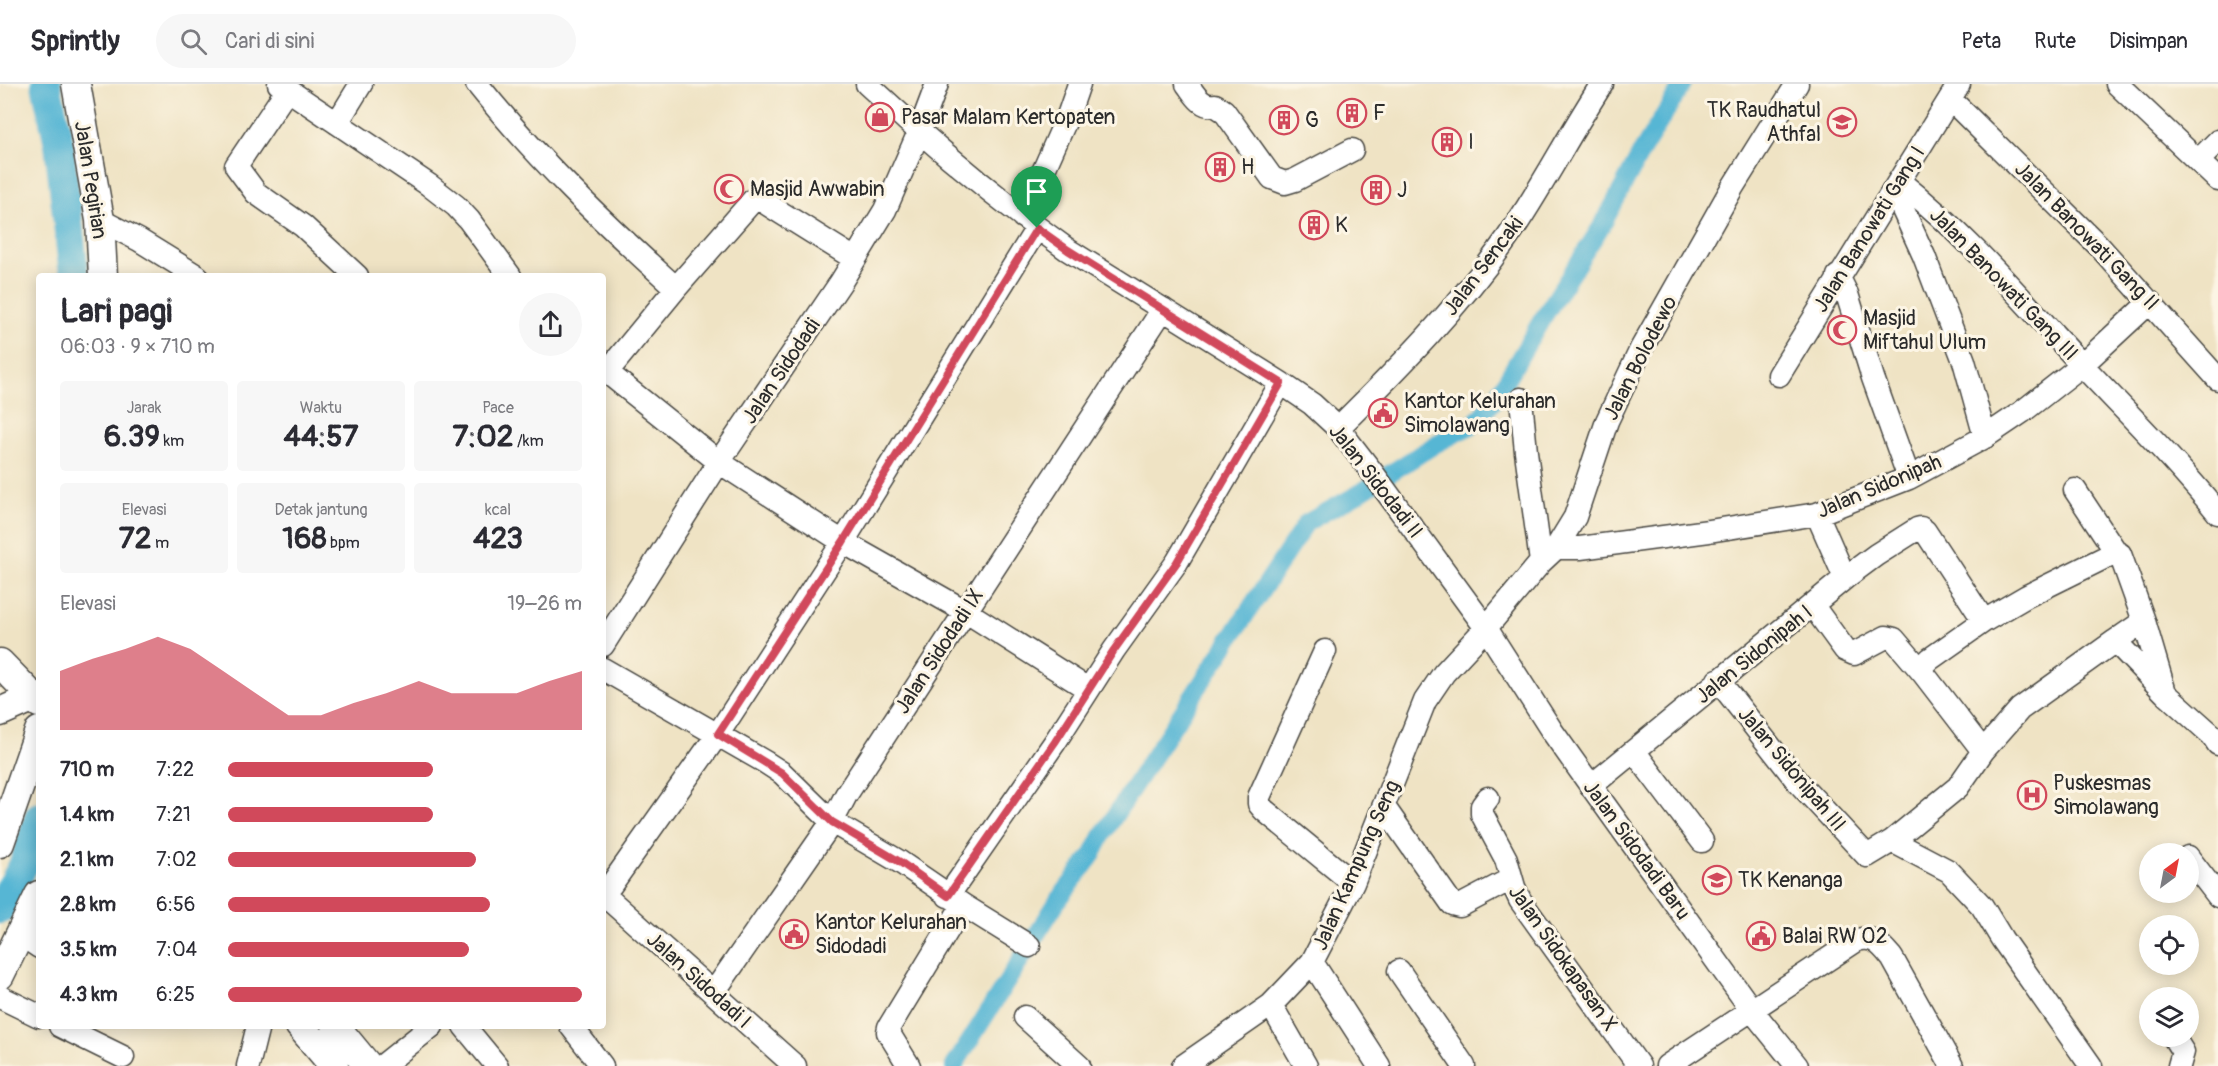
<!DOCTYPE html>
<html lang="id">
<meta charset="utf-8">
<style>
body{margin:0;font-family:Pangolin,sans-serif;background:#f7f7f7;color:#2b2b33;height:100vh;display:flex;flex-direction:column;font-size:22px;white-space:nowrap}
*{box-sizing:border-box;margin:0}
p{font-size:20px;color:#7c7c81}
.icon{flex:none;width:33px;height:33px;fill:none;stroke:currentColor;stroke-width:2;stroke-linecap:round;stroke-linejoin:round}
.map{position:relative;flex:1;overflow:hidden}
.details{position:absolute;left:36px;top:189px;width:570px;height:756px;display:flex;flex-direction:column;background:#fff;border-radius:6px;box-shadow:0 3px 15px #0003}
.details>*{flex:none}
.needle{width:39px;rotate:32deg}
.fabs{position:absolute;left:2139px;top:759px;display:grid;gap:12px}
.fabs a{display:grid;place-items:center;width:60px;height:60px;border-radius:50%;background:#fff;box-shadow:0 3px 15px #0003;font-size:30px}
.pin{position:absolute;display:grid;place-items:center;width:51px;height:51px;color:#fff;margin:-62px -26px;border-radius:50% 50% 50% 0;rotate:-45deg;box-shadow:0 0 6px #0007}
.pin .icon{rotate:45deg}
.round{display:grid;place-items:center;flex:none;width:63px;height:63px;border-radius:32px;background:#f7f7f7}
.headline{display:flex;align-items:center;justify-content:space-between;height:102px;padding:0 24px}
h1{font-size:33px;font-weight:700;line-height:45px}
.stats{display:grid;grid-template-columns:repeat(3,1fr);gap:9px;height:102px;padding:6px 24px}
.stats div{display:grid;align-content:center;border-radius:6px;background:#f7f7f7;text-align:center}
.stats b{font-size:30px;font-weight:700}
.stats small{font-size:16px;font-weight:400}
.stats p{font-size:16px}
.chart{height:168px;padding:12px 24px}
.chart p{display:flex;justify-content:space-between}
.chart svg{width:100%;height:108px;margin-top:6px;fill:#d1495b;opacity:.7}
ul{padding:0 24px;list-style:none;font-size:20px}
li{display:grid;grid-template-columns:96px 72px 1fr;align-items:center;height:45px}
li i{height:15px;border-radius:8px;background:#d1495b}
header{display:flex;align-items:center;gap:36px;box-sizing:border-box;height:84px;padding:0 30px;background:#fff;border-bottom:2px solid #e1e1e2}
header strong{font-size:28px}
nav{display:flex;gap:33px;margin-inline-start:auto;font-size:21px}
.search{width:420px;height:54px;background:#f7f7f7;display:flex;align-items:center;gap:15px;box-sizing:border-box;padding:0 21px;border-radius:33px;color:#7c7c81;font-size:22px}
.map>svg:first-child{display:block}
</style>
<header>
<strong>Sprintly</strong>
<div class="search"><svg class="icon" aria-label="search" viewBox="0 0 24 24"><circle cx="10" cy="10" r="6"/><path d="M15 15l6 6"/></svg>Cari di sini</div>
<nav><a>Peta</a><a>Rute</a><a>Disimpan</a></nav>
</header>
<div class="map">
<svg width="2218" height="982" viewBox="0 0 2218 982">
<rect width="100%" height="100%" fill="#fcf5e5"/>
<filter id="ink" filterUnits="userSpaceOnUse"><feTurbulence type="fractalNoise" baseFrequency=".0167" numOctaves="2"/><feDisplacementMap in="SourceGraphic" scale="12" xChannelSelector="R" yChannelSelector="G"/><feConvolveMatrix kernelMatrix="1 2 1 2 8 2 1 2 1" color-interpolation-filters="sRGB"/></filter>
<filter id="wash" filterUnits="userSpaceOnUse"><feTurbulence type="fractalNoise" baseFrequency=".008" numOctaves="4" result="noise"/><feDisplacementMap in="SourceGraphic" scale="24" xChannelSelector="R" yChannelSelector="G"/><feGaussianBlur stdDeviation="1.35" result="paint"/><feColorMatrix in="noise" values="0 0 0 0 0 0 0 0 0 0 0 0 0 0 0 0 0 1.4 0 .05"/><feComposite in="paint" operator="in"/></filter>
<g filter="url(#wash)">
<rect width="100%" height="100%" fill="#efe3c4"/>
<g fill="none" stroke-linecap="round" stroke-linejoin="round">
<path stroke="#56b6d4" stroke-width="18" d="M954,982L1057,818L1093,770L1102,752L1130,708L1306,439L1356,411L1436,360L1474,340L1494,317L1541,237L1604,138L1642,67L1683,0"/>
<path stroke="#56b6d4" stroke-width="30" d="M46,0L59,60L74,192
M0,825L24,780L39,733"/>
</g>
</g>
<g filter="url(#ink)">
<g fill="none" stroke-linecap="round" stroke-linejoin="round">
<g stroke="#484742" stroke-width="25">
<path id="minor" d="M279,0L429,101L456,122L469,136L510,192
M477,0C537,75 605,140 676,204
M867,0C930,59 997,115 1068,166L1281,299L1312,320L1338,344L1372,388L1486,544L1552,647L1591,702L1751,925L1797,982
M1187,0C1194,9 1201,24 1215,21L1224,27L1272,94L1285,99L1295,96L1352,66
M2117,0L2218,96
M287,6L236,82L256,109L303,142L357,192
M1950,15L2098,161L2218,295
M337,39L361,0
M2198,77L2218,57
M1899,97C1967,151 2023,217 2082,281C2128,330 2176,377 2218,429
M1894,106L1924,172L1964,277L1985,353
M1023,133L1069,29L1079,0
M100,136L139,156L197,192
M1838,192L1847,210L1873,294L1909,394
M603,285L719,378L843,458L965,527L1088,605
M607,288L676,204L754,115H759L855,175
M1779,291L1959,0
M1521,315L1526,368L1541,478
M1338,344C1399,284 1459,223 1508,153C1542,104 1569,50 1602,0
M2075,406L2116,468L2120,470L2144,537L2115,557L2165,609L2212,651L2218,660
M1817,430L1845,494
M1556,464H1580L1709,447L1817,430L1909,394L1985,353L2022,328L2082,281L2150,218
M1813,522L1845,566L1854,570L1886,553L1894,555L1923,589
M2144,537L2164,605
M603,561L719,378L841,198L885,126L919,48L937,0
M1325,567L1259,713V720L1264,726L1353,799
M603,585L765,678L782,689L832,738L900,778L963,821L889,943L888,948L909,982
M1718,596L1798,698L1867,772L1892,757L1958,703L1983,667L2020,625L2115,557
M1634,667L1702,757
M1983,667L1923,589L1925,580L1930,575L1984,537L2027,512L2116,468
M1591,702L1845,494L1876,471L1917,445L1921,444L1925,447L1984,537
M1488,714L1482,722V730L1506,775L1514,803L1520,816L1639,982
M1384,723L1452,820L1460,822L1511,795
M1892,757L1949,787L1982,822L2002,855L2091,982
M2188,773L2218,812
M603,808L611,801L718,650L843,458L1037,144
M603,810L795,982
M948,812L1055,658L1114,566L1177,478L1281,299
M963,821L1029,862
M20,850L39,863
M1312,878L1379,982
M1399,887L1464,982
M714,908L832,738L846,711L1163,225
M0,913L39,932
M1271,921L1306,982
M1025,933L1079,982
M60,942L123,973
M464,942L497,982
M571,942L602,982
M2173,952L2183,968L2179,982
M248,982L258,942
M382,982L432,942
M1183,982L1271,921L1312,878L1353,799L1425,617L1444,589L1486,544L1541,478L1556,464L1575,433L1607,337L1641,265L1732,104L1797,0
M1667,982L1857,856C1874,851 1881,861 1892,874L1952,982"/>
</g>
<g stroke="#484742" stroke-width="31">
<path id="major" d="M76,0L100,136L103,192
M0,579L39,619
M0,628L34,613
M0,759L39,647
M0,891L39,811
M300,942L334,982
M335,942L368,982"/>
</g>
<use href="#minor" stroke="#fff" stroke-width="22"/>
<use href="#major" stroke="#fff" stroke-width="28"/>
</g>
</g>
<g fill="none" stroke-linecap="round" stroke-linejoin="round" filter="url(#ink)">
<g stroke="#fff" stroke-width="12">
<path id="route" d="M1037,144L1068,166L1281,299L1177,478L1114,566L1055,658L948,812L900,778L832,738L782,689L718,650L843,458Z"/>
</g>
<use href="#route" stroke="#d1495b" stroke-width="8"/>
</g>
<defs>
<g id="building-ring" transform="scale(1.5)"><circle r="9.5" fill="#fcf5e5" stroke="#d1495b" stroke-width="1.5"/><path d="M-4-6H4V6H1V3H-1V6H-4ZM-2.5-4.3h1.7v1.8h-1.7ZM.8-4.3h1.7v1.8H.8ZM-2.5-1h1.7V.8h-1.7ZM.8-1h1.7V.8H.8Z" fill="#d1495b"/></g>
<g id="shop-ring" transform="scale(1.5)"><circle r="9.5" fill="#fcf5e5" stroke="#d1495b" stroke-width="1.5"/><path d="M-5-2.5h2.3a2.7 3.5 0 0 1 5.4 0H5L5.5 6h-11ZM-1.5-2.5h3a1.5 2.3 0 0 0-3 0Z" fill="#d1495b"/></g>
<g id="school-ring" transform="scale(1.5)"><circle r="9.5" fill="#fcf5e5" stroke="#d1495b" stroke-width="1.5"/><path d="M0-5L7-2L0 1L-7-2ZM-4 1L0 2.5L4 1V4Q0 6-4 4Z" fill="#d1495b"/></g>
<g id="mosque-ring" transform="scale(1.5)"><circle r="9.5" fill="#fcf5e5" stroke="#d1495b" stroke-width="1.5"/><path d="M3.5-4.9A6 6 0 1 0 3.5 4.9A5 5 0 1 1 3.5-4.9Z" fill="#d1495b"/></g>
<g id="civic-ring" transform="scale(1.5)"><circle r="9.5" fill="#fcf5e5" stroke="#d1495b" stroke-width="1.5"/><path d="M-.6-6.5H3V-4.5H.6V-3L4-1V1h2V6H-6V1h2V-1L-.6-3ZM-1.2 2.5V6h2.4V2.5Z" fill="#d1495b"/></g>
<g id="hospital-ring" transform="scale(1.5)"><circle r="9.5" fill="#fcf5e5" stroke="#d1495b" stroke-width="1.5"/><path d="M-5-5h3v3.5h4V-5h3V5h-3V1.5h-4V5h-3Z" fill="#d1495b"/></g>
</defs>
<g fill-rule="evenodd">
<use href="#building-ring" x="1352" y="29"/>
<use href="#shop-ring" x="880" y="33"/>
<use href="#building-ring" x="1284" y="36"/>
<use href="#school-ring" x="1842" y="38"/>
<use href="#building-ring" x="1447" y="58"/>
<use href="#building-ring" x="1220" y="83"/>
<use href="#mosque-ring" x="729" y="105"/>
<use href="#building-ring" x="1376" y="106"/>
<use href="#building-ring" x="1314" y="141"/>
<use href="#mosque-ring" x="1842" y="246"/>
<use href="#civic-ring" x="1383" y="329"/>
<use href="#hospital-ring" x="2032" y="711"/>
<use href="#school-ring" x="1717" y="796"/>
<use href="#civic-ring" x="794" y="850"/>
<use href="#civic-ring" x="1761" y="852"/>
</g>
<g text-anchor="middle" stroke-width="6" stroke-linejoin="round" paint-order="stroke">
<g font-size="21" fill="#2b2b2b" stroke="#fcf5e5" text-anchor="start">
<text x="1821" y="33" text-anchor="end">TK Raudhatul<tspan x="1821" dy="24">Athfal</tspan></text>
<text x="1373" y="36">F</text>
<text x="901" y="40">Pasar Malam Kertopaten</text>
<text x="1305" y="43">G</text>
<text x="1468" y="65">I</text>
<text x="1241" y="90">H</text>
<text x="750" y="112">Masjid Awwabin</text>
<text x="1397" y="113">J</text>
<text x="1335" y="148">K</text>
<text x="1863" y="241">Masjid<tspan x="1863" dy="24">Miftahul Ulum</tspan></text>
<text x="1404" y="324">Kantor Kelurahan<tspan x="1404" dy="24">Simolawang</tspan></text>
<text x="2053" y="706">Puskesmas<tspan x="2053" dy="24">Simolawang</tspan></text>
<text x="1738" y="803">TK Kenanga</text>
<text x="815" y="845">Kantor Kelurahan<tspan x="815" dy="24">Sidodadi</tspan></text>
<text x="1782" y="859">Balai RW 02</text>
</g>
<g font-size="21" fill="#2b2b2b" stroke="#fcf5e5">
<text transform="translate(91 96) rotate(81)" y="7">Jalan Pegirian</text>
<text transform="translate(1869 145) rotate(-58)" y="7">Jalan Banowati Gang I</text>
<text transform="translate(2087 152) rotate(46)" y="7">Jalan Banowati Gang II</text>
<text transform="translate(1483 182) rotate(-53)" y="7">Jalan Sencaki</text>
<text transform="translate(2004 200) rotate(46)" y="7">Jalan Banowati Gang III</text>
<text transform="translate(1640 274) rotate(-63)" y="7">Jalan Bolodewo</text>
<text transform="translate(781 287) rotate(-56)" y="7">Jalan Sidodadi</text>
<text transform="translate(1376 397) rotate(52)" y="7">Jalan Sidodadi II</text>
<text transform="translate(1879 402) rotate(-23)" y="7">Jalan Sidonipah</text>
<text transform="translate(939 567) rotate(-57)" y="7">Jalan Sidodadi IX</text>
<text transform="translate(1754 570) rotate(-39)" y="7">Jalan Sidonipah I</text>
<text transform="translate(1792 685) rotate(50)" y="7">Jalan Sidonipah III</text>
<text transform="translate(1637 766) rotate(54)" y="7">Jalan Sidodadi Baru</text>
<text transform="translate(1356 781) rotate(-66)" y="7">Jalan Kampung Seng</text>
<text transform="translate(1563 874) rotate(55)" y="7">Jalan Sidokapasan X</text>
<text transform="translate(699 896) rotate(42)" y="7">Jalan Sidodadi I</text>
</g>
</g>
</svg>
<div class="fabs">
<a><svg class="needle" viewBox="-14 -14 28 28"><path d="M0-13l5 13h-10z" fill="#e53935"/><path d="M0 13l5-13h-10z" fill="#7c7c81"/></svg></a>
<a><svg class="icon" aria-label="locate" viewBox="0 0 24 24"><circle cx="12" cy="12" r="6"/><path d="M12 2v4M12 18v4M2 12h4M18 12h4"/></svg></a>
<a><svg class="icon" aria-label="layers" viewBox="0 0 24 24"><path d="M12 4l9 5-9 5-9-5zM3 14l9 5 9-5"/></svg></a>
</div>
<div class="pin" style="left:1037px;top:144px;background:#1e9e55"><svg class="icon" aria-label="arrive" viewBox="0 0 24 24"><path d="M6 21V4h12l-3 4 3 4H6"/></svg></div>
<section class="details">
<div class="headline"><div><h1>Lari pagi</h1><p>06:03 · 9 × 710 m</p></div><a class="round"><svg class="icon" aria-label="share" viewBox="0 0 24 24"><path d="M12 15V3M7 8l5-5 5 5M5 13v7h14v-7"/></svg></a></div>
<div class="stats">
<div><p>Jarak</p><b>6.39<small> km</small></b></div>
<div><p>Waktu</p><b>44:57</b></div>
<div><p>Pace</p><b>7:02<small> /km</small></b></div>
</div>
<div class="stats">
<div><p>Elevasi</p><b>72<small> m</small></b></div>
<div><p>Detak jantung</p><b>168<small> bpm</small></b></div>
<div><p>kcal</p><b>423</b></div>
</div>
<div class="chart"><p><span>Elevasi</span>19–26 m</p>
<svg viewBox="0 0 160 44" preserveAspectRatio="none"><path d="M0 44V20L10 15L20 11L30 6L40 11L50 20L60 29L70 38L80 38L90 33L100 29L110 24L120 29L130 29L140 29L150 24L160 20V44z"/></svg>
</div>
<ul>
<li><b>710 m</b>7:22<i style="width:58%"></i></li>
<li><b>1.4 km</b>7:21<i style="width:58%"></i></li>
<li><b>2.1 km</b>7:02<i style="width:70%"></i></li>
<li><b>2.8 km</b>6:56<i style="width:74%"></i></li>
<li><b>3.5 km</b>7:04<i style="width:68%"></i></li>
<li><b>4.3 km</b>6:25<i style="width:100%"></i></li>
</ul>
</section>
</div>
